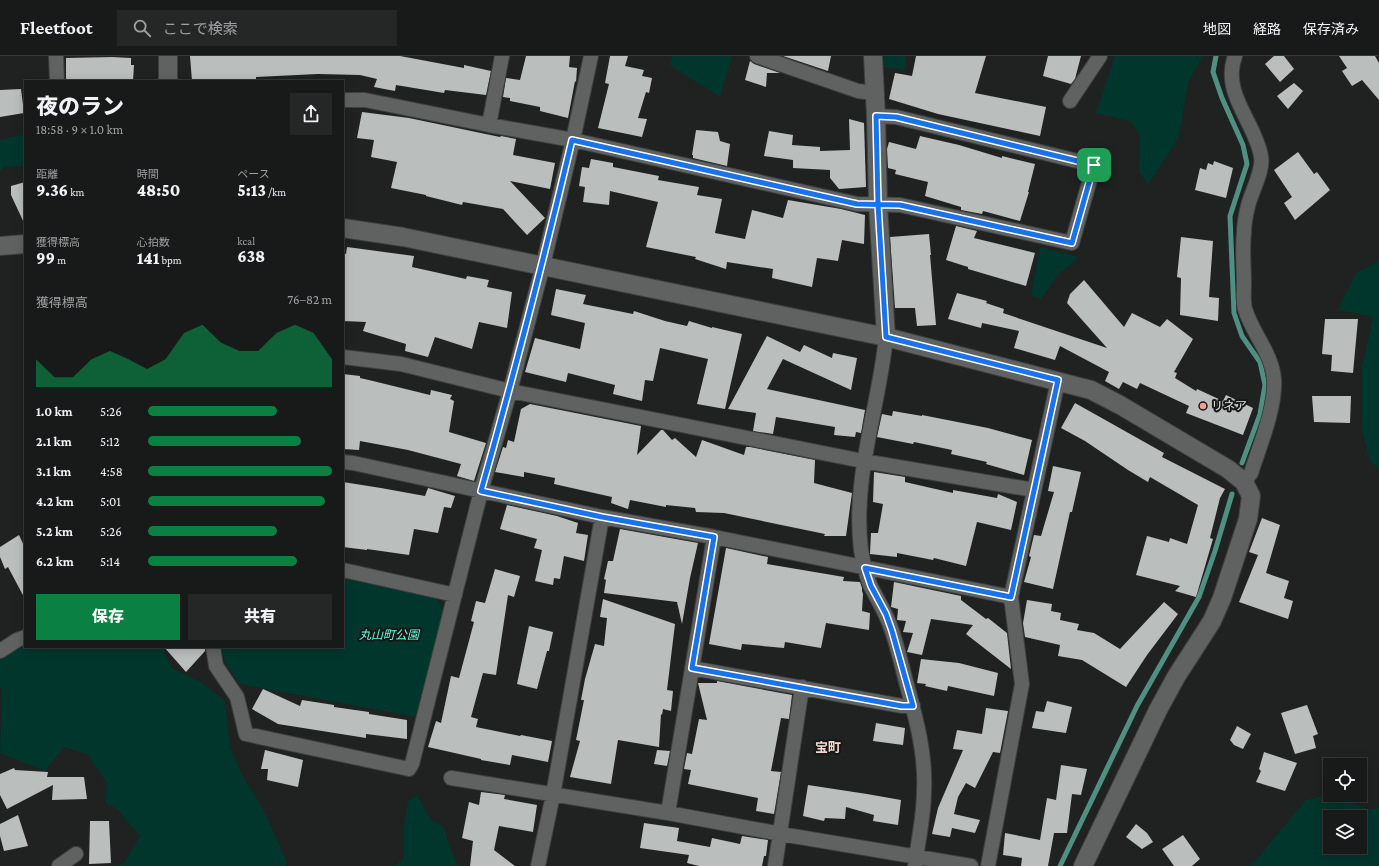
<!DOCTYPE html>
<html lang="ja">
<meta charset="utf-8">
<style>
body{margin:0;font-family:"Crimson Pro","Noto Sans JP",serif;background:#242726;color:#f1f3f6;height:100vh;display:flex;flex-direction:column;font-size:15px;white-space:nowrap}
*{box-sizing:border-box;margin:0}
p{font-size:13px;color:#9ea1a2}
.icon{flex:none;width:22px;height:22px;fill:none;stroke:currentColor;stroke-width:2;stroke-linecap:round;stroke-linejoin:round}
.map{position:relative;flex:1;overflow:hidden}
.side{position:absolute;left:24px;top:24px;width:320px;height:568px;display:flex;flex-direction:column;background:#171a19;border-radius:0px;box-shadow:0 2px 10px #0003,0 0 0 1px #363838}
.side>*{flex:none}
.controls{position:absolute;left:1323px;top:702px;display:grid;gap:8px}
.controls a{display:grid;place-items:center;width:44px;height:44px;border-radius:0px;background:#171a19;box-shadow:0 2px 10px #0003,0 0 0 1px #363838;font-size:20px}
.pin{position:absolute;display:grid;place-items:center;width:34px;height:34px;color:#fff;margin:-17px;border-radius:8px;box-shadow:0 2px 6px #0006}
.round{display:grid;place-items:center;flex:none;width:42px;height:42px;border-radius:0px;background:#242726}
.headline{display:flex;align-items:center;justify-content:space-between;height:68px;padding:0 12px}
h1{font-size:22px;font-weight:800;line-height:30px}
.metrics{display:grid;grid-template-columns:repeat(3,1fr);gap:6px;height:68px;padding:4px 12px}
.metrics div{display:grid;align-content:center}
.metrics b{font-size:17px;font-weight:800}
.metrics small{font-size:11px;font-weight:400}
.metrics p{font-size:11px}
.chart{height:112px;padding:8px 12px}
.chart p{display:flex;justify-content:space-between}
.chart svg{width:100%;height:72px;margin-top:4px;fill:#0b8043;opacity:.7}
.primary-button{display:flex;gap:8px;margin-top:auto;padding:8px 12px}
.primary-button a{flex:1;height:46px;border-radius:0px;background:#0b8043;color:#fff;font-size:16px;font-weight:800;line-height:46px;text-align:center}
.primary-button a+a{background:#242726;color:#f1f3f6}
ul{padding:0 12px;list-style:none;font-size:13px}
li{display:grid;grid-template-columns:64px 48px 1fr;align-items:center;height:30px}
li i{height:10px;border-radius:5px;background:#0b8043}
header{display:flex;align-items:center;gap:24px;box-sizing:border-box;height:56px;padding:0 20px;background:#171a19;border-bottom:1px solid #363838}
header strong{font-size:19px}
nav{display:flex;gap:22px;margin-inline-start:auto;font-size:14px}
.search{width:280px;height:36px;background:#242726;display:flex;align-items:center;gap:10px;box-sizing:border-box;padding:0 14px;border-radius:0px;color:#9ea1a2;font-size:15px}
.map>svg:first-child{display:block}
</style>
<header>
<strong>Fleetfoot</strong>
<div class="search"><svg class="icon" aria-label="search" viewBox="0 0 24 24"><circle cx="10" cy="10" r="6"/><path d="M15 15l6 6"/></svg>ここで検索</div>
<nav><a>地図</a><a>経路</a><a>保存済み</a></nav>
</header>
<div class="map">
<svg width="1379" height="810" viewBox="0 0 1379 810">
<rect width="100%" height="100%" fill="#1f2221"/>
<path fill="#00362c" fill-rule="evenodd" d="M672,0H732L720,41L670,9Z
M884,0H906V14L884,11Z
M1115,0H1203L1189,25L1178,83L1148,129L1139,115L1140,79L1130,65L1096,57Z
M25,78V110L4,111L0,115V84Z
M1040,191L1079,201L1057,220L1041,243L1031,240Z
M1379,205V412L1370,406L1362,374V311L1373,261L1338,254L1356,217Z
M343,522L436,542L443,554L416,661L239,628L225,606L221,591H343Z
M25,587V591H162L172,612L201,626L225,645L230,691L243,721L263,753L286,804V810H118L125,806L140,780L116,752L105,747L107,727L87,698L64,691L45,715L0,697L2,639L0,629V601Z
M1330,738V739H1335L1370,754L1379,751V810H1247L1255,805L1306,744ZM1330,761H1360V791H1330Z
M417,739L431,764L444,771L449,789L458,810H394L404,803V768L408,745Z"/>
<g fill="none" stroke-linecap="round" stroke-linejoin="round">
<path stroke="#4f9083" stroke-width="5" d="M1216,0L1213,16L1222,42L1243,89L1247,108L1230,160L1234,257L1242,280L1260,306L1265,329L1260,358L1242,407
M1060,810L1137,650L1199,541L1215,495L1232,438"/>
</g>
<path fill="#babebd" d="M190,0H400L464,12V9L491,15L486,39L445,34L444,37L396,29L395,35L374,31L377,23L360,19L318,18L256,21V25H192Z
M526,0H570L569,11L577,12L576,26L575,25L568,62L540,55V51L510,45V42L503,41L506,22L520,24Z
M610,0H628L625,10L644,14L642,20L652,22L649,37L646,36L638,62L647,63L642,81L598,72L609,28L605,27Z
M783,0H831L828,15Z
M916,0H986L975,37L1046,51L1040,80L938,58L889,43L895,17L912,20Z
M1048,0H1081L1075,23L1071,28L1043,20Z
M1274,0H1284L1294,13L1280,26L1265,8Z
M1339,0H1375L1379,7V44L1362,24L1352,30L1342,15L1347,12Z
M112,1L131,2V9H134L133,25H66V2Z
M750,5L754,8L780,17H767L766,31L745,24Z
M1294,27L1303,35L1288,53L1277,40Z
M21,33L24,57L0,61V34Z
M362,56L409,62L500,81L501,80L516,83L513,99L555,107L550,133L510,125L545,162L527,179L503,153L463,146L462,149L426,140V139L391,132L397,106L371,101L374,84L357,82Z
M849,63L864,67L866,131L839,133L830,122V114L793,112V104L764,100L769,75L793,79L792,89L820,91V95L850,94Z
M696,74L718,76L720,85L730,88L727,110L693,102V99H692Z
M920,80L959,89L1002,102V100L1035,108L1028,136H1029L1020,165L983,155L982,158L961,154V151L925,140L928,126L895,118L896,114L888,112L887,93L889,86L916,93Z
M1298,96L1314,118L1317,116L1330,134L1295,164L1284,147L1292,141L1274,114Z
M591,103L613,107V111L659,120L658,124L699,131L697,139L722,143L715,177L745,183L752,154L783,162L788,144L841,153L865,159L864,188L842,184L838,205L817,202L812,231L772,222L773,213L727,206L726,213L695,203L696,201L646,191L658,146L610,135L609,149L583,146L585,131L579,130L582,111L589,112Z
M1214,105L1233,112L1226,142L1195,134L1200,112L1206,114L1208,107L1213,109Z
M25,126V169L11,139V130Z
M956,170L977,175L974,182L1035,197L1026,230L968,213V211L946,204Z
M929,178L931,199H930L936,269L917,270L915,252H895L890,181Z
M1181,181L1213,185L1209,241L1219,242L1218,265L1180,259L1181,222L1177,221Z
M347,191L414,200L412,211L466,223L467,220L489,224L487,231L512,236L507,272L479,266L472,293L435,281L428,301L405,295L406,288L363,275L366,266L343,265V197L346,198Z
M1084,224L1124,271L1132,257L1160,271L1167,263L1193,283L1174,316L1177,317L1175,322L1196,335L1197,333L1223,345L1226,339L1253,352L1243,379L1186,357L1189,350L1140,327L1137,333L1123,326L1119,333L1105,325L1109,316L1060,290L1055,304L1014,292L1019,275L982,267L981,272L948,263L957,237L987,245L986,247L1004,253L1003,257L1107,292L1067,247L1070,238Z
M556,233L586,239L583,248L633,258L634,255L665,265L687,270L689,265L712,272V271L742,278L725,353L697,348L708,303L660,292L653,325L645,324L642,345L613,338L615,329L568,317L566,326L525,316L535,282L580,293L585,267L551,259Z
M1325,263H1358L1353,317L1331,315L1332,299L1322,298Z
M767,280L800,296L804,289L832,302L833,297L857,302L851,334L783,303L767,333L865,354L861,377L856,376L855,381L834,379L835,371L776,361L773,378L753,375L756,357L728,353Z
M343,318L360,320V322L373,325L430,339L431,334L452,339L450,343L454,345L449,376L486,387L474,425L457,420L461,408L408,394L360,385L359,394L343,393Z
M1312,340H1351L1350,367L1314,366Z
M1075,347L1164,397L1162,401L1225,433L1220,442L1210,482L1213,483L1196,541L1175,535L1180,530L1136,519L1147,480L1169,486L1170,482L1187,488L1198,449L1150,421L1148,426L1128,414L1085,385L1061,372Z
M530,348L641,370L637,399L661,374H663L672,384L675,382L696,401L702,384L744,399L746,391H750L815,404L814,427L852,437L846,480H824L825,478L724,457L696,456L695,452L666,449V451L630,444L628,453L611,447L612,441L554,428L555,422L524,416V421L495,416L503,391L506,392L508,384L514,386L521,353Z
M893,355L922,360V359L988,372L1032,384L1024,419L986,408L987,406L951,398L952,394L914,386L913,388L877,381L882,358L892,360Z
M1053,410L1081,416L1072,456H1070L1053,533L1024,526L1031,501L1029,500L1034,479L1041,480L1054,436L1048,435Z
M874,416L905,421V426L953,437V434L997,442L998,438L1017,446L1011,474L977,466L966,510L934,502L933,504L897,497V501L870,498L871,477H878L883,448L873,446Z
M343,426L381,432L425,440L428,432L455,440L451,452L444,451L438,477L414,473L409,499L367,493V494L343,491Z
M507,449L557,460L578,467L576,477L588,479L584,505L564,500L560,523L554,522L553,529L535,525L542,494L534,492L537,483L500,473Z
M1262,462L1280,469L1266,517L1289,525L1284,542L1293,545L1288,563L1239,546L1258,499L1249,496Z
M620,473L698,487L690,522L682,568L677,546L604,537L606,524L604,523L608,505H613Z
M19,479L25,492V543L8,511L5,513L0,501V491Z
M726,492L768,501L767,508L844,521L843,525L860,526L862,532V535L863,538L862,555L870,557L869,574L826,567L821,592L785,586L784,592L742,588L741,594L709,588Z
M495,513L520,520L514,541L508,539L496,619L483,617L471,661L478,663L476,671L520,680L521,679L552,685L548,706L512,699L510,709L481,704V703L428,691L436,665L441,667L451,620L459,622L474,566L471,565L476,545L485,547Z
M894,526L961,540V544L986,563L988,562L1007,577L1011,613L966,578L973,569L931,563L922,599L907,596L913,577L903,576L906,565L897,564L898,553L891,551Z
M603,543L675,568L667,634L673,635L671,655L663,653L662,659L661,658L659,691L618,684L611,728L570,721L580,685L576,684L584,644H581L585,623L595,588L604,590L607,562L600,561Z
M1027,544L1052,548L1051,555L1061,557L1060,564L1079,568L1077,574L1094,577L1120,593L1164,546L1178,558L1147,599L1126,631L1082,604L1058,600L1060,589L1025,581L1023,567Z
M529,570L553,576L549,595H547L537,633L517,628Z
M164,591H205V595L186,616Z
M921,603L959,607L998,617L994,640L948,630L947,635L925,630L926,628L917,627Z
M717,625L792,639L789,663L781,662L771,715L781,716L774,758L756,755L758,742L688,728L691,714L684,713L687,697L692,698L699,663L707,664L698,627H717Z
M263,633L300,650L302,644L334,649V651L369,656V658L407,664V683L366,678V682L278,668L252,653Z
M1047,645L1072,651L1066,677L1032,672L1036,655L1044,656Z
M1307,649L1318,678L1313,680L1316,692L1295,698L1281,657Z
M986,652L1008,655L1000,697L993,696L975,732L966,727L958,741L954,758L980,764L975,777L952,772L950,781L932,778L938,752L963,694L953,693L957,674L982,678Z
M876,667L905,672L903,689L873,685Z
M1237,670L1251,678L1243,693L1234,689L1230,684Z
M265,694L303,704L298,731L267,724L268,713H261Z
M657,694L670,695L667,710L654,708Z
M1264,696L1297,707L1285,735L1256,726L1261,715L1259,713Z
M1061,709L1087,713L1081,739L1072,738L1067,777H1054L1048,810H1021L1022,802L1003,799L1005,777L1040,784L1047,742L1056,744Z
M14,712L15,714L48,716L47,721H84L87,743L52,744L53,729L7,753L0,739V718Z
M808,729L867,738L901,744L898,769L873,765L874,759L846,751L845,763L825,762L824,765L803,760Z
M481,736L505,739L504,743L537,749L533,776L499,770L494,794L515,810H470L473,785L462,782L469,746L479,749Z
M18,759L28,790L4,795L0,780V768Z
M90,765H109L111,807L89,808Z
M644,767L679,772L677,785L710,791L712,782L740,788L742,780L768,784L766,800H764L762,810H699L687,807L689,799L640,792Z
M1136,768L1147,777L1153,786L1142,793L1126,781Z
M1183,779L1200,803L1192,810H1174L1162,793Z"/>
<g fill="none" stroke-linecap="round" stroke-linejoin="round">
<g stroke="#3d403f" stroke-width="16">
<path id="minor" d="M56,0L57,25
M757,0L858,35L874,37
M1235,0C1221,37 1255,66 1261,100C1264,115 1251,136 1248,150C1246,158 1244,168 1244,177C1242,194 1244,211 1244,228C1244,236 1243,245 1245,253C1252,277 1272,297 1274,323C1276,351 1260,389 1251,417L1244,426
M343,44H365L489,69L573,84L857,148L900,149L1072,187L1094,109L896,61L876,60
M1070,45L1100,0
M489,69L502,0
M886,281C879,352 852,421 861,494C863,506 866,520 871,531C879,546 887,559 892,575C897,590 901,606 905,622C915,659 926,696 924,735C924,760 918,785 915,810
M343,301L401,308L510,335L863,405L1034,434
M343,406L353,407L602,461L714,481L1011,541
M343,514L455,539
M213,591L216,610L237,641L246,678L409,713L412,708L481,435L510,335L543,209L573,84L591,0
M0,595L17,584L25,581
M692,612L902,650H913
M451,722L668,757L781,778L971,810
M668,757L714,481
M59,810L76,798
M538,810L553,739L602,461
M775,810L802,631
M988,810L1022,628L1011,541L1058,325"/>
</g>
<g stroke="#3d403f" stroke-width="20">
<path id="tertiary" d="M873,0L876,60L878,148L886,281
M168,25V0
M343,172L403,181L886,281L1091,334L1120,349L1228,413L1244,426L1251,440L1248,463L1222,542L1212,565L1176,621L1158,654L1083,810
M0,190L25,188"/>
</g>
<use href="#minor" stroke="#5f6261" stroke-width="14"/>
<use href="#tertiary" stroke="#5f6261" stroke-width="18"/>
</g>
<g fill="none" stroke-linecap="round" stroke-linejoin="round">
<g stroke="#fff" stroke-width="8">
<path id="route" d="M1094,109L1072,187L900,149L857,148L572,84C544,202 514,319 481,435L602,461L714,481L692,612L902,650H913L892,575L886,558L871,530L865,512L1011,541L1058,324L886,281L878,148L876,60L896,61L1094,109"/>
</g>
<use href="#route" stroke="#1a73e8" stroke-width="5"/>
</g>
<circle fill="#f59c94" stroke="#151817" stroke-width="1.5" cx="1203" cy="350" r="4"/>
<g text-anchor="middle" stroke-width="4" stroke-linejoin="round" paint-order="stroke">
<g font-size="12" fill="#e5e7e6" stroke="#151817" text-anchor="start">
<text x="1211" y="354">リネア</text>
</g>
<g font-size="12" font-style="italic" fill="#6bfedc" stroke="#151817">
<text x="389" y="583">丸山町公園</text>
</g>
<g font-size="13" font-weight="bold" fill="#f9d5d1" stroke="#151817">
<text x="828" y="696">宝町</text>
</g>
</g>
</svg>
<div class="controls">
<a><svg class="icon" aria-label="locate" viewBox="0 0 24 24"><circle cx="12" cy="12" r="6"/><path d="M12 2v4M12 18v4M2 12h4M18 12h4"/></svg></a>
<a><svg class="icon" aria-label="layers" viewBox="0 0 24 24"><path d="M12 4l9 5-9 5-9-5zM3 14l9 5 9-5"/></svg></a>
</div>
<div class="pin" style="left:1094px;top:109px;background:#1e9e55"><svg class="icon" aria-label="arrive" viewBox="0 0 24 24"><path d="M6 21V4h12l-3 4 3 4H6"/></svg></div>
<section class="side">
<div class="headline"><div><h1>夜のラン</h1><p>18:58 · 9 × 1.0 km</p></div><a class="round"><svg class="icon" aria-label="share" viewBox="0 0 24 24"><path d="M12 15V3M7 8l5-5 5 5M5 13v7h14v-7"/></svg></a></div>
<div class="metrics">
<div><p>距離</p><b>9.36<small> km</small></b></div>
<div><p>時間</p><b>48:50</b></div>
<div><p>ペース</p><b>5:13<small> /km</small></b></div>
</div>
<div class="metrics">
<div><p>獲得標高</p><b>99<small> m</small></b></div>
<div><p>心拍数</p><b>141<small> bpm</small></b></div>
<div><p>kcal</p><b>638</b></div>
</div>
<div class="chart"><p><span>獲得標高</span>76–82 m</p>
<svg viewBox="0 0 160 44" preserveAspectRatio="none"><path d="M0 44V27L10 38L20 38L30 27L40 22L50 27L60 33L70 27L80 11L90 6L100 17L110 22L120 22L130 11L140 6L150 11L160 27V44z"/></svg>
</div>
<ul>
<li><b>1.0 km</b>5:26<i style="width:70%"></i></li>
<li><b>2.1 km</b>5:12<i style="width:83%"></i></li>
<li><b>3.1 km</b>4:58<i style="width:100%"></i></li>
<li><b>4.2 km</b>5:01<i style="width:96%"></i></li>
<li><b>5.2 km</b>5:26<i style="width:70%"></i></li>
<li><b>6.2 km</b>5:14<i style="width:81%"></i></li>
</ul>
<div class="primary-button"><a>保存</a><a>共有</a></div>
</section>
</div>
